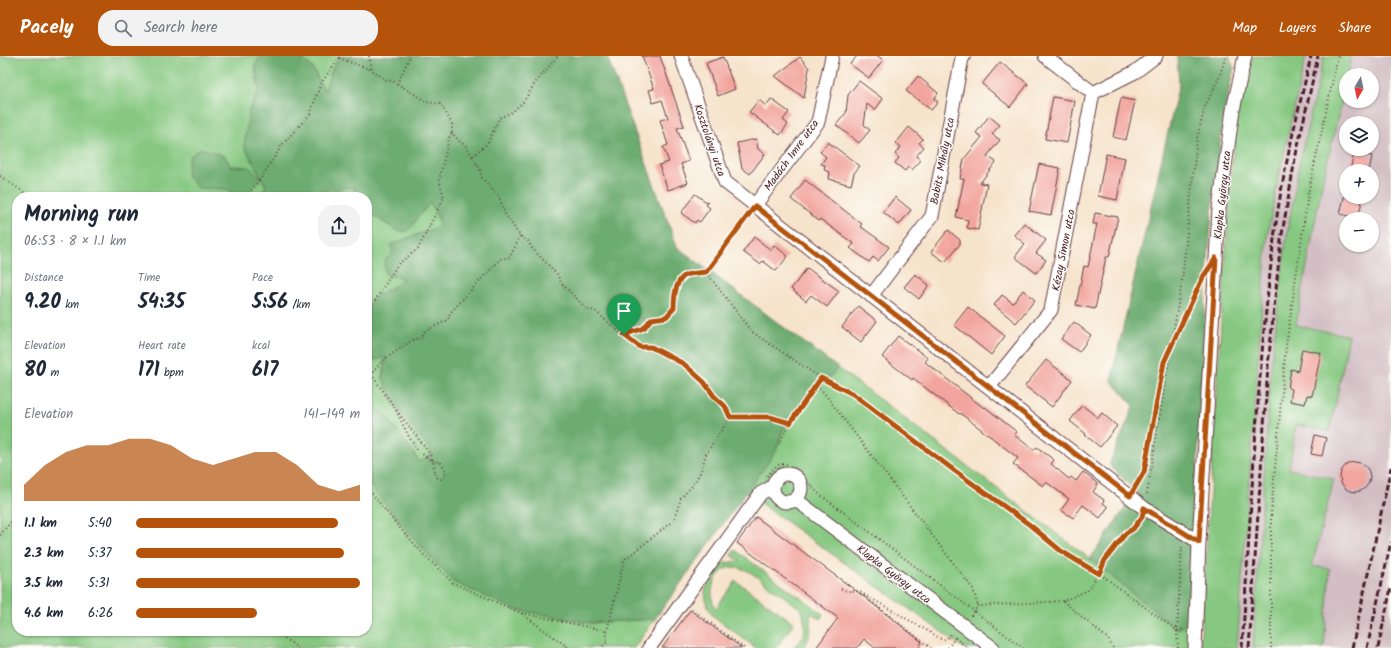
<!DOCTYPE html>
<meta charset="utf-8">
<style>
body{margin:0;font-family:Kalam,sans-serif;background:#f2f2f3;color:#1f2937;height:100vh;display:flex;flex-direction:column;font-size:15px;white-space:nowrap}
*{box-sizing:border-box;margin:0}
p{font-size:13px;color:#747a83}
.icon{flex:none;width:22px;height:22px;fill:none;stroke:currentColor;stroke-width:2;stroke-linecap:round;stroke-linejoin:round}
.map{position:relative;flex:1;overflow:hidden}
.sheet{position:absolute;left:12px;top:136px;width:360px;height:444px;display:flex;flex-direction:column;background:#fff;border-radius:16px;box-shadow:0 1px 3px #0004}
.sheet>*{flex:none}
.needle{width:26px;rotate:189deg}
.buttons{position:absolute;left:1339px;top:12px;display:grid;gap:8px}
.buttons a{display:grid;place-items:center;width:40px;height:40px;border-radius:50%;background:#fff;box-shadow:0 1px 3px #0004;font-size:20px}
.pin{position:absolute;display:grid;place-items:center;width:34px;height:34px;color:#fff;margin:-41px -17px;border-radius:50% 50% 50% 0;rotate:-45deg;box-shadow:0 0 4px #0007}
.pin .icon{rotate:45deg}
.round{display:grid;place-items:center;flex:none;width:42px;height:42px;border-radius:16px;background:#f2f2f3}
.summary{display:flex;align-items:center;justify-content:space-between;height:68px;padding:0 12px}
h1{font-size:22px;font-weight:700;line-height:30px}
.metrics{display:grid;grid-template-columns:repeat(3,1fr);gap:6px;height:68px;padding:4px 12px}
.metrics div{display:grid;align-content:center}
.metrics b{font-size:20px;font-weight:700}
.metrics small{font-size:11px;font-weight:400}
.metrics p{font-size:11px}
.chart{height:112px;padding:8px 12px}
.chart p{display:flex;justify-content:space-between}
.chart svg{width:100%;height:72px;margin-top:4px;fill:#b45309;opacity:.7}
ul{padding:0 12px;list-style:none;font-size:13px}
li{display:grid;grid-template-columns:64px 48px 1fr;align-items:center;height:30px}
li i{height:10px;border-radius:5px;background:#b45309}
header{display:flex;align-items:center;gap:24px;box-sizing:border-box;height:56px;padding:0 20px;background:#b45309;color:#fff}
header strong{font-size:19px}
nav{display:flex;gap:22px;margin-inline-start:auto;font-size:14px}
.search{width:280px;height:36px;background:#f2f2f3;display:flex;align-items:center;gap:10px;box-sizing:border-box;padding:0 14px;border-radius:16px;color:#747a83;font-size:15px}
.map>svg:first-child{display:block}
</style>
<header>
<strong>Pacely</strong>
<div class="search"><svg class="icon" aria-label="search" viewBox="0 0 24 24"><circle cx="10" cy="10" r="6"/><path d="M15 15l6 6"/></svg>Search here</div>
<nav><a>Map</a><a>Layers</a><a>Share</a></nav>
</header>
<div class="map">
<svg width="1391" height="592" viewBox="0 0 1391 592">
<rect width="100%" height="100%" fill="#fdfcf7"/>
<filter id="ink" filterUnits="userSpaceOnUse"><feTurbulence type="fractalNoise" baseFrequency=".025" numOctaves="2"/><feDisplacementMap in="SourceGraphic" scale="8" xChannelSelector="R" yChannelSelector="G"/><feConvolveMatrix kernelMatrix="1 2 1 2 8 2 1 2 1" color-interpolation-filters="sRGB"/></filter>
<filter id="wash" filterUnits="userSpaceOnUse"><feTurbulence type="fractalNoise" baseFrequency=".012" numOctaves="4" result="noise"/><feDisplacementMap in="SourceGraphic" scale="16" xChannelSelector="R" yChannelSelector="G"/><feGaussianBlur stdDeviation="0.9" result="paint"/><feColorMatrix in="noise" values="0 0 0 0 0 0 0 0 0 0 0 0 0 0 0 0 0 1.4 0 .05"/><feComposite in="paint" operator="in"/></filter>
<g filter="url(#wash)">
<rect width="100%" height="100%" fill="#f6e3cb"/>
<path fill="#d2bec4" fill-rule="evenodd" d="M1306,0H1324L1300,104L1271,309L1253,592H1237L1267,182L1278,124Z
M1352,0H1391V592H1324L1330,514L1312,510L1334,423L1289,413L1296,369L1329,375L1349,280L1296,269L1322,128L1346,27V45H1372V19H1348ZM1346,67H1372V93H1346ZM1346,115H1372V141H1346ZM1346,163H1372V189H1346Z"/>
<path fill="#86c881" stroke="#687456" d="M0,0H261L255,10L259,34L249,55L259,119L266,130L259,141H17V575H367V426L424,494L514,553L590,567L655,563L634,592H0Z
M298,0H341L332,13L325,35L311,10Z
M1253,0H1306L1278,124L1267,182L1237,592H1200L1226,190L1236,54Z
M1324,0H1352L1348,19H1346V27L1322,128L1296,269L1349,280L1330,375L1296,369L1289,413L1334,423L1312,510L1330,513L1324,592H1253L1271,309L1286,184L1300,104Z
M354,131L356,141H324L320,135Z
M430,145L440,167L404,221L396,230L373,242L367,258V155L397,175Z
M386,301L383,322L394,347L433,398L420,406L383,356L372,353L367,346V306Z
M838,312L1090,503L1177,573L1191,567L1189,592H964L746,437L776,395L783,373L795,356L809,339L823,329Z
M735,494L823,558L820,563L811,557L810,559C812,571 811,582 802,592H791C808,583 806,570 802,554C792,546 782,539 772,532C757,521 733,498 717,521C710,532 711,542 715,553L736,525L794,567L776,592H756L713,560L709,553L706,546L705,536L708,526L711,519L716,512L724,507L740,505L731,499Z"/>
<path fill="#6cac6f" stroke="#5b664d" d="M261,0H298L311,10L325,35L332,13L341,0H607L677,191L838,312L823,329L809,339L795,356L783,373L776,395L655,563L590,567L514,553L453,526L424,494L367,426V346L372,353L383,356L420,406L433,398L394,348L383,322L386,301L367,306C367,291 363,250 375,241C385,233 394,233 403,222L385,218L384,205L393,196L390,189L437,171L440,167L430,146L408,175H397L367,155V141H356L354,131L321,135L324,141H259L266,130L244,90L249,55L259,34L255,9Z
M1177,0H1230V3L1234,12L1224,56L1212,157L1207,216L1194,473L1191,567L1177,573L1090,503L1136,436L1109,409L1134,350L1111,324L1179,28Z
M201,92L225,100L230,110L249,111L260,122L244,141H234L228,133L198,132L187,120L189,101Z"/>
<g id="blocks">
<path fill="#f2a59e" d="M642,0H660L684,70L677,72L689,105L681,108L688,127L668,134L659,109L669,106L663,91L668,89L660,64L668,62L662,44L653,47L649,34L654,33Z
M857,0H878L883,4L869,22L850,8Z
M723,1L735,33L718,40L706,7Z
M800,1L809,12L804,42L775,20Z
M1000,6L1028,28L1010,51L982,28Z
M918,20L938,37L934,43L938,46L931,54L906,35Z
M859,25L883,43L875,54L867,48L864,69L870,74L859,87L836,69L846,57L848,39Z
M1053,41L1075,45L1067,87L1045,83Z
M1121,42L1135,45L1126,84L1113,81Z
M771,43L789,56L783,64L788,68L780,79L749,56L759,44L766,50Z
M989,60L1000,69L992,78L1000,84L987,100L996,106L980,127L987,128L978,174L967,172L968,164L956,161L964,123H960L964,103L982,81L976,77Z
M909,71L923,83L919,87L924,91L916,100L921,104L912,114L908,111L905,115L895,107L899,102L895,98L901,91L896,87Z
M756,83L758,93L765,98L750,118L742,112L737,87Z
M828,86L860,110L854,117L851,129L829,123L830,116L824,114L825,109L821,108L826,101L820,96Z
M1354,96L1372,100L1369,115H1350Z
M1106,98L1125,102L1117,144L1098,140Z
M1039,108L1060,112L1051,159L1029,155Z
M805,124L862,168L860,170L889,191L878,205L873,201L869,206L850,192L854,188L820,163L819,165L791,143Z
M695,138L708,147L706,149L710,152L700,166L697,164L695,167L681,157Z
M895,141L911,154L899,169L883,156Z
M1344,141H1363L1358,162L1340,158Z
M1095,157L1118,161L1109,201H1106L1095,253L1076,249L1084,210L1088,211L1097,168H1093Z
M1024,167L1046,184L1036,197L1046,204L1036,217L1015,201L1025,188L1014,179Z
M948,174L960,184V188L945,206L931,196Z
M754,181L771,194L774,189L788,200L776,215L763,205L760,208L743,196Z
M807,212L839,235L827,251L811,239L806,245L791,233Z
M915,218L929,229L919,243L904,231Z
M1023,234L1035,244L1016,267L994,249L1002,239L1013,247Z
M858,250L877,265L861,286L842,271Z
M968,251L1005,280L991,299L954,269Z
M1074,266L1091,279L1079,296L1061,283Z
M898,280L928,302L925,306L984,352L985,351L1017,376L1014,379L1034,394L1037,391L1054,404L1051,408L1069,423L1071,421L1076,425L1083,416L1098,428L1093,436L1104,444L1103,447L1108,451L1100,462L1083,449L1073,462L1061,454L1069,443L1046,426L1043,430L1013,408L1018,402L960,357L959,358L913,322L912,324L882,301Z
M1302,293L1321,297L1312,340L1307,339L1305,348L1290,345L1292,333L1288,332L1291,313L1298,315Z
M1046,304L1072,324L1052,351L1025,330Z
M1082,349L1098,362L1102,357L1117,370L1100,391L1085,379L1086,378L1070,365Z
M1315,379L1326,382L1322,400L1311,398Z
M1340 421a15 15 0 1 1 30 0a15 15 0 1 1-30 0Z
M756,461L859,537L922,586L919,592H875L864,583L857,592H816L838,562L737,487Z
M690,554L742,592H662Z"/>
</g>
</g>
<g filter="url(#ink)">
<use href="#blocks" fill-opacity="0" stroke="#643c43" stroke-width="1"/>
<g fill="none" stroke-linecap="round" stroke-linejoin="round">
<g stroke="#643c43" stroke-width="15">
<path id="street" d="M681,0L725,126L1144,452L1199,486
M1045,0L1093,37
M1093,37L1135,16L1156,0
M755,149L818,66L832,0
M871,240L932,160L962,2L964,0
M989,331L1051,254L1093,37
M773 432a14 14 0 1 1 28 0a14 14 0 1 1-28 0Z
M795,443L993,592
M649,592L761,437L772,431
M1195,592L1199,486L1219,153L1233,54L1245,0"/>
</g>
<path stroke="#643c43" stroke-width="2" stroke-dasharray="1 3" stroke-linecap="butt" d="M369,0L372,14
M339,2L372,14L386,24L393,25L427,46L441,48L452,68V77L460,86L465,89L480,113L482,122L499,141L505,158L520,180L528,185L531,191L557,218L561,227L587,253L595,255L632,287L640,291H651L684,308L704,326L714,340L725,350L730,361L706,398L701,415L693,429L681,442L674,464L624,504L607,575V586L601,592
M397,28L410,0
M473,100L488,87L499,62L512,56L524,45L535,27L558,0
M0,120L31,141
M247,141L263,119L282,89L310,58L321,27L341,0
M748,158L706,216L752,276L821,322L853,338L955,415L1030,469L1061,495L1099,517L1177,575L1184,573
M367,254L376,243L398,208L418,193L444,141L439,124L449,82L452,77
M624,279L644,272L651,263L666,261L674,252C674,241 675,224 686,219C692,217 700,217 706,216
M1172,288L1202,223
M367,309L371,318L382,305L414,283H420L425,275L448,264L450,257L500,203L510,201L520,180
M367,318H371L395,352L408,379L417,394L429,403L441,407L446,415L444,422L441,423L436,421L433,405L430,398L395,352
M817,329L824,337L973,533L978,550
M730,361H770L790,367
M779,388L787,372L821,322
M767,420L777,409L786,408L796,413L818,437L1023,592
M1136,430L1144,416L1164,306L1170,294
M367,431L393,464L424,499L453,527L521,557L569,592
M1147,438L1182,224L1197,82L1205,51L1219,22L1226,0
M0,479L17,459
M841,533L847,535H858L935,579C943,586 946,584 953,576
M864,540L931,592
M1063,545L1108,583L1113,592
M692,553L744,592
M522,557L607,575
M971,560L978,550L1063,545L1088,534L1099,517L1105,504L1126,477L1133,473L1140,464
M275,575L298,592
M955,582L968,592
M948,592L956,580
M1178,592L1177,575L1182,489
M1271,592V457L1286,290L1308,138L1338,0"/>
<use href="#street" stroke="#fff" stroke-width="13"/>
<path stroke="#4a1f2b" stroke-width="3" stroke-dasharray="6 3" stroke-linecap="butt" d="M1242,592C1251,456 1257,319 1274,183C1281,121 1297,61 1311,0
M1249,592L1268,310L1281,184L1295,103L1318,0
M1352,592L1391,411
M1367,592L1391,486
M1378,592L1391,532"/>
</g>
</g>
<g fill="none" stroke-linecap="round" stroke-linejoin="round" filter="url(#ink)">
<g stroke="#fff" stroke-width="8">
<path id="route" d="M755,150L1130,440L1144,416L1164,306L1203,221L1216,202L1199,486L1144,452L1142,461L1133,473L1126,477L1105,504L1099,518L1061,495L1030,469L955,415L853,338L821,322L790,367L770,361H730L725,350L714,340L704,326L684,308L651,291H640L624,279L644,272L651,263L666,261L674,252C674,241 675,224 686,219C692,217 700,217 706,216Z"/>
</g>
<use href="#route" stroke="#b45309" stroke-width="5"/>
</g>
<g text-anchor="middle" stroke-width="3" stroke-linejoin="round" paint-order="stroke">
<g font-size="11" fill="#4a1f2b" stroke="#fdfcf7">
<text transform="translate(710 84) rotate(71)" y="4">Kosztolányi utca</text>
<text transform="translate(791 99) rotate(-54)" y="4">Madách Imre utca</text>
<text transform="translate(942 105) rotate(-79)" y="4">Babits Mihály utca</text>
<text transform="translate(1222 139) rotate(-84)" y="4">Klapka György utca</text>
<text transform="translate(1063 194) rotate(-79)" y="4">Kézay Simon utca</text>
<text transform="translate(894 518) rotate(37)" y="4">Klapka György utca</text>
</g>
</g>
</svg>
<div class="buttons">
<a><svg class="needle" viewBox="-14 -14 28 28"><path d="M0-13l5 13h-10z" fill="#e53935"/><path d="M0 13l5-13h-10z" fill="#747a83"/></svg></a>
<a><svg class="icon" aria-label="layers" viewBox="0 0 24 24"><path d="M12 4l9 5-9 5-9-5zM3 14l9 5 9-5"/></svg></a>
<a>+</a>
<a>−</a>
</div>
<div class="pin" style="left:624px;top:279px;background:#1e9e55"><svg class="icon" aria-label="arrive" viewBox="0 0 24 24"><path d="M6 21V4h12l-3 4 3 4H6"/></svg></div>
<section class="sheet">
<div class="summary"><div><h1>Morning run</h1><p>06:53 · 8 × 1.1 km</p></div><a class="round"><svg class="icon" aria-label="share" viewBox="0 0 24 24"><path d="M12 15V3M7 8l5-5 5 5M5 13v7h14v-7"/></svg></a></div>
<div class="metrics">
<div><p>Distance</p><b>9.20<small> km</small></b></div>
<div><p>Time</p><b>54:35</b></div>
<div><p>Pace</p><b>5:56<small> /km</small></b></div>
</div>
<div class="metrics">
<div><p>Elevation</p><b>80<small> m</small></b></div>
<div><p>Heart rate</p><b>171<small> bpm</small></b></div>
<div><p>kcal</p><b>617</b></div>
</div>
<div class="chart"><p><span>Elevation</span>141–149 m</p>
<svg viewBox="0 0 160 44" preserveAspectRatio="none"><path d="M0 44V34L10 22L20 14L30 10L40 10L50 6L60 6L70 10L80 18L90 22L100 18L110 14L120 14L130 22L140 34L150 38L160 34V44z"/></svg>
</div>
<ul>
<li><b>1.1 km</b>5:40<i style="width:90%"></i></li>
<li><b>2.3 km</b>5:37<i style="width:93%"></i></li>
<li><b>3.5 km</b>5:31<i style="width:100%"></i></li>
<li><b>4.6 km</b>6:26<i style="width:54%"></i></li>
</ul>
</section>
</div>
